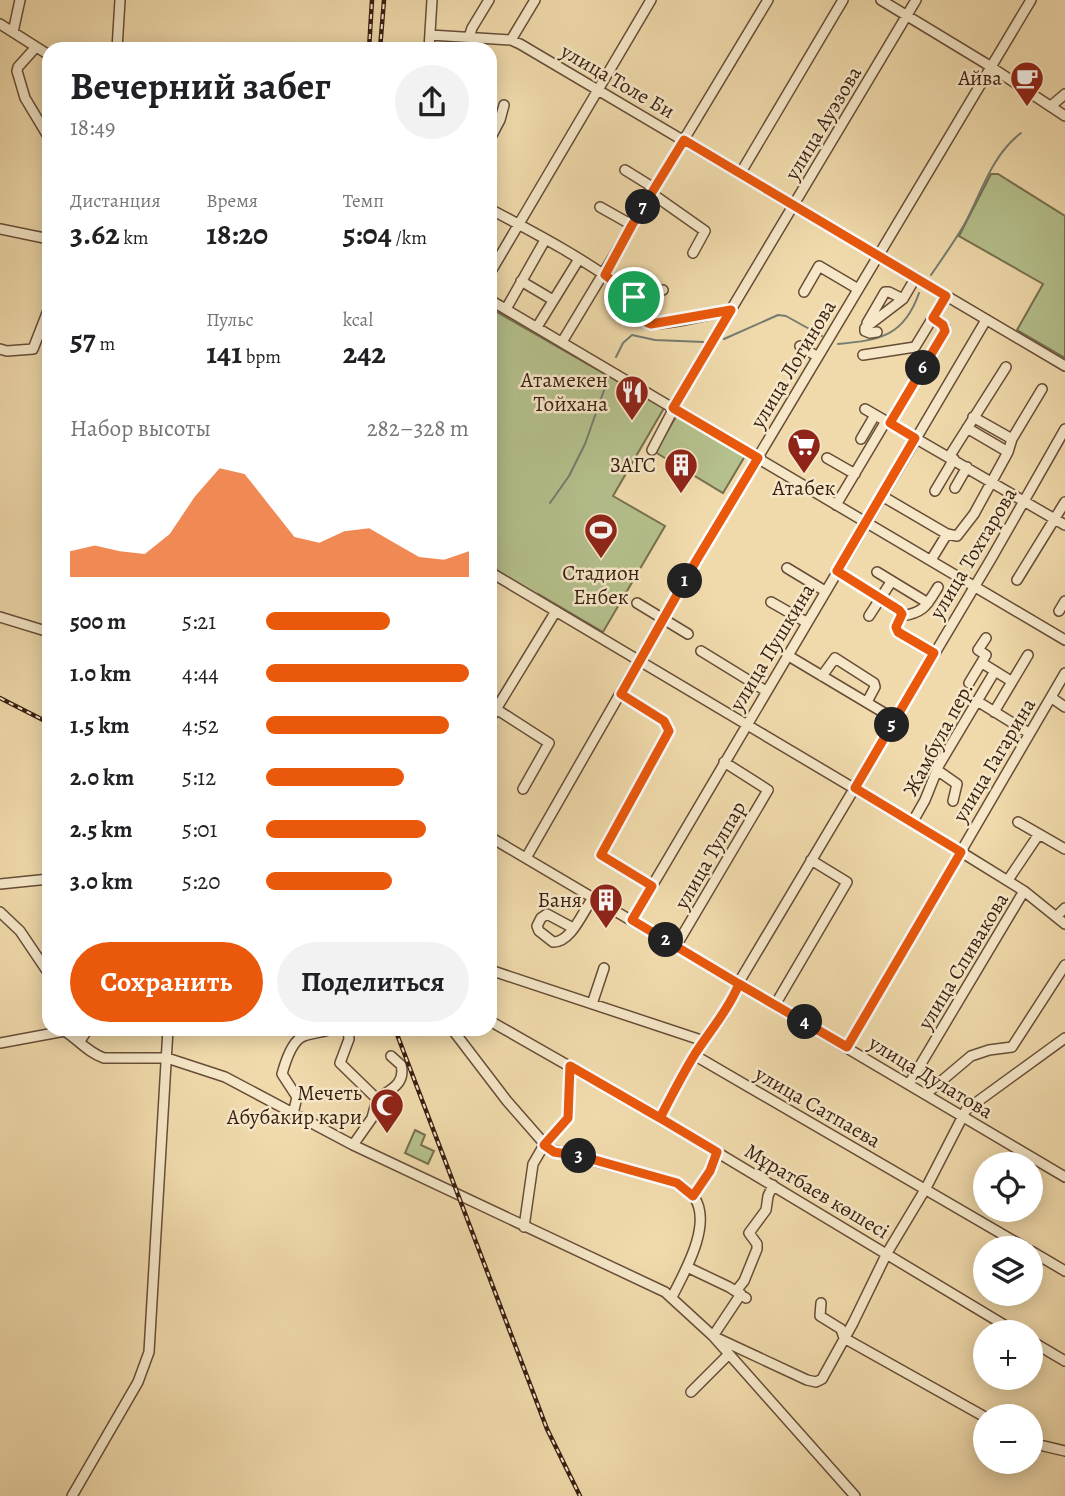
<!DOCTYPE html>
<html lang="ru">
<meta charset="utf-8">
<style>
body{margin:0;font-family:Alegreya,serif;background:#f2f2f2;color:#202124;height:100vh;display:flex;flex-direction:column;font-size:26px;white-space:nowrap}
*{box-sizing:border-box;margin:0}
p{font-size:23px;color:#757577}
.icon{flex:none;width:38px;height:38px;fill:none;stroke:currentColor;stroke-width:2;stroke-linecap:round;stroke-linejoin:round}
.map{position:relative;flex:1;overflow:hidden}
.panel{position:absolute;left:42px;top:42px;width:455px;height:994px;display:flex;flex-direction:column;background:#fff;border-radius:21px;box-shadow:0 4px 18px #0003}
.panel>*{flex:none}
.tools{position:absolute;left:973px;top:1152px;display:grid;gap:14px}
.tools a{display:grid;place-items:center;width:70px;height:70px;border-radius:50%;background:#fff;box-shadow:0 4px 18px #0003;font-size:35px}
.pin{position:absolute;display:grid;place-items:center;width:60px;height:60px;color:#fff;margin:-30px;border:4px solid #fff;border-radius:50%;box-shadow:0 2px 7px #0007}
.km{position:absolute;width:35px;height:35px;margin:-18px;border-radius:50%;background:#222;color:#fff;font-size:19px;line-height:35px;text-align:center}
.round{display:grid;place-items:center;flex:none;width:74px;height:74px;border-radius:37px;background:#f2f2f2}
.overview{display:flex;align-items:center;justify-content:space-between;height:119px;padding:0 28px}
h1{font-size:38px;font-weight:700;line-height:52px}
.stats{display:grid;grid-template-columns:repeat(3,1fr);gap:10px;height:119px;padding:7px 28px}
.stats div{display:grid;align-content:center}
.stats b{font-size:30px;font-weight:700}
.stats small{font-size:19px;font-weight:400}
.stats p{font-size:19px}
.chart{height:196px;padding:14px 28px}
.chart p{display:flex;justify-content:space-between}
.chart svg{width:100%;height:126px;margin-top:7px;fill:#ea580c;opacity:.7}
.button{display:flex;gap:14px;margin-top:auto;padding:14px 28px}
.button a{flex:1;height:80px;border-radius:42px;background:#ea580c;color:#fff;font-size:28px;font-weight:700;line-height:80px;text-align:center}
.button a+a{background:#f2f2f2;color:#202124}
ul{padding:0 28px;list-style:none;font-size:23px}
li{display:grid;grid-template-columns:112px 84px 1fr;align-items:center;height:52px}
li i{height:18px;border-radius:9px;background:#ea580c}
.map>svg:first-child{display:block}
</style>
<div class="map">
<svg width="1065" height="1496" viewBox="0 0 1065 1496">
<rect width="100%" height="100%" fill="#f0daab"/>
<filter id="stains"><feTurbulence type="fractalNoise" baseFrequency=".00286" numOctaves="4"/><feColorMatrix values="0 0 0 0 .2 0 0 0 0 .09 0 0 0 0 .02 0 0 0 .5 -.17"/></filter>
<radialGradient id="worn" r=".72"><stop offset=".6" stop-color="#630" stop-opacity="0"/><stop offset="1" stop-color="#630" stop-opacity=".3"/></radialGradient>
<path fill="#b5c18d" stroke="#77704f" stroke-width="2" d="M991,174H998L1065,216V358L1017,330L1043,284L959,236Z
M490,308L664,408L613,496L665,526L603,632L538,594L537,597L490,569Z
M677,415L745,456L723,493L655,452Z
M415,1130L425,1135L421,1145L434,1151L428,1164L405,1153Z"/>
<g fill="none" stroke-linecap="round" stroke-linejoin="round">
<path stroke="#747c70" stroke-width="2" d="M931,275C942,259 954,242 964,225C982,192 991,156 1021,133
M724,339L778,315L786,316L822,336
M838,344C881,340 904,336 919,293
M616,357L623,343L632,335L655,340L704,342
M550,503L569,476L585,444L608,379"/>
<g stroke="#674d38" stroke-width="12">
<path id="minor" d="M881,0L985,63L1065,116
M0,24L49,55
M13,32L20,0
M430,35L511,40L520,44L1065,366
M469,37L472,28L489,0
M511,40L535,0
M36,47L18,67L17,71L25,98L49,138
M117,49L120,0
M429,49L432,0
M1051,106L1065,94
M490,139L500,120L504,105
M625,170L654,188
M740,174L843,0
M651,193L705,231L693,253
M600,207L632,225
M490,209C535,233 583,258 624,289C636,298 638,320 646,323C658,328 715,313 731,310
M0,229L49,239
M490,273L651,0
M521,281L553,300
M804,292L819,266L858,289
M634,297L663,290
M490,300L1065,640
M506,309L545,240
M867,323L885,292H889L903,299
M537,327L579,259
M865,328L903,299L916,277
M865,328V331L870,333L877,332
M562,342L768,0
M800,346L818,357
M0,349L7,351L33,349L49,308
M863,355L915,347L946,296
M865,409L1065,525
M973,417L1012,439
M890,423L945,331V327L933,319
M967,428L1008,452
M861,439L875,415
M652,450L686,385L916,0
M949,457L1006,367
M827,458L855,474
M955,488L967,467
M935,491L954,459
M882,496L947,534L957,536L974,514L1008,452L1012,439L1042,389
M836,505L886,421
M931,560L947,534
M787,568L825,591
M837,571L899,610L901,616
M490,572L961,852L1024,891L1065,924
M877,572L928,603
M1017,580L1065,502
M771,602L806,622
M637,603L688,634
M1059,611L1065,601
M869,616L891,582
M901,616L896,627L898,632L934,653
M901,616C924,613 927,605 938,587
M0,617L49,632
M701,651L766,691
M787,655L896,720
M982,663L1011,681
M822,676L835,658L874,683L875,687L867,702
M969,683L986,655L978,650L986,638
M621,694L664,721L669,731L601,855L652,886
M1052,698L1065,707
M977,701L1029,733
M496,709L549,743L523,789
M994,712L1028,655
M490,719L556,611
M937,770L957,784L953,801
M1018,822L1065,849
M912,823L925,800L939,765L995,671
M490,837L1065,1177
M526,858L696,561L1031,0
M1008,880L1039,834
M0,884L49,879
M0,912L20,931L49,974
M1057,916L1065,908
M632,920L986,320
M573,928L547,914L541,918L537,926L539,931L553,942C571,943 583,911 593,898
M676,946L768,790L724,762
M490,970L704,1041
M592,1004L604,968
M775,1005L847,882L811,860
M490,1021L660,1118L1016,1332
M348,1029L349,1039L340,1063L377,1099L372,1118L353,1145
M452,1029L507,1101L549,1149L677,1183C683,1187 690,1192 694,1197C713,1224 684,1273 672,1297
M80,1041L88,1029
M0,1043L65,1031C78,1040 89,1053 104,1058H167L225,1077L353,1145L665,1292L713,1336L855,1496
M847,1047L1065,673
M694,1055L1026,1248
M909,1084L1024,891
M926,1094L971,1056L989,1050L1012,1047L1065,965
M377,1099C390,1090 406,1084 401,1065L391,1056
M293,1114L297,1097L282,1074C285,1063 292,1040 304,1036C313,1033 323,1032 332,1029
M660,1118L694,1055L723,1015L742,977L991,559L1065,429
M693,1196L710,1171L717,1152
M524,1227L533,1164L544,1145L568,1118L570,1066
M1031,1251L1065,1271
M687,1267L729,1287L746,1298
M736,1291L744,1281L757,1249V1244L749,1233L766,1210L768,1196L773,1185
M821,1303L820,1316L841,1329L844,1338L985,1417
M713,1336L741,1294
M719,1339L807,1380L816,1382L822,1379L853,1323L887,1253L926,1188L966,1110L1065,1038
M1031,1341L1065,1361
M691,1392L729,1354
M1031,1443L1065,1451
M72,1496L138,1382L149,1352L168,1029"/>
</g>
<use href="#minor" stroke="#f5e7c8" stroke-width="9"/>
<g stroke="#391e11" stroke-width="4.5">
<path id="rail" d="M369,49L372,0
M380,49L384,0
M0,698L49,723
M395,1029L547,1429L580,1496"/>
</g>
<use href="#rail" stroke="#f5e7c8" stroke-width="2" stroke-dasharray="5" stroke-linecap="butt"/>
</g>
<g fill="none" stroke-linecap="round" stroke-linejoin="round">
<g stroke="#fff" stroke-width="14">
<path id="route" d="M634,297C637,308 638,321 651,324L731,310L673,408L758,458L696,561L621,694L664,721L669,731L601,855L652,886L632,920L739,984C728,1010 710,1031 695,1054C682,1075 671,1097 660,1118L570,1066L568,1118L544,1145L554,1152L584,1157L677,1183L693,1196L710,1171L717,1152L660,1118C671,1097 682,1075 695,1054C710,1031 728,1010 739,984L847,1047L961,852L855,788L934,653L898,632L896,627L902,614L899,610L837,571L915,438L890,423L945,331L943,325L933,318L946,296L684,140L632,225L605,275L634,297"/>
</g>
<use href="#route" stroke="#ea580c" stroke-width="9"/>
</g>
<defs>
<g id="cafe-pin" transform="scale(1.75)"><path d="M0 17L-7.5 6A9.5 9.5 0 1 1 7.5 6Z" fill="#8f2418" stroke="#f5e7c8"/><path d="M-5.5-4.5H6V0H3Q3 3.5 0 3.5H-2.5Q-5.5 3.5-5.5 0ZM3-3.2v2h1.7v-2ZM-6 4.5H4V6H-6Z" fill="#fff"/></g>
<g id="restaurant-pin" transform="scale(1.75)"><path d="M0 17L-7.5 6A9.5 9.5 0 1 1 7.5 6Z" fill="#8f2418" stroke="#f5e7c8"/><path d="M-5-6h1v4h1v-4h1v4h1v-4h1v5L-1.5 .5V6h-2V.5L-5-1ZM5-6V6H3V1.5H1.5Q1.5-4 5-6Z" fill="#fff"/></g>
<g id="supermarket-pin" transform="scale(1.75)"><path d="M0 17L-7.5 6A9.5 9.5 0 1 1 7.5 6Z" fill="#8f2418" stroke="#f5e7c8"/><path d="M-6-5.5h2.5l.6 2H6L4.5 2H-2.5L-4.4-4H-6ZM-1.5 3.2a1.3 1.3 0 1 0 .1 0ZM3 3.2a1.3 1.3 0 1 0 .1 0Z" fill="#fff"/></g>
<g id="building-pin" transform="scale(1.75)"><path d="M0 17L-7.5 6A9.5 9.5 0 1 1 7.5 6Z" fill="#8f2418" stroke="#f5e7c8"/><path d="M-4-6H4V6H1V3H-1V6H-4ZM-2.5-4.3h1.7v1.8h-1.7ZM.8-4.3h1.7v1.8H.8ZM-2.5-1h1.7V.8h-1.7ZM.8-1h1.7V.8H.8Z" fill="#fff"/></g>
<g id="stadium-pin" transform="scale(1.75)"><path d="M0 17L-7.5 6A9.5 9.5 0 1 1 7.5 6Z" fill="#8f2418" stroke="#f5e7c8"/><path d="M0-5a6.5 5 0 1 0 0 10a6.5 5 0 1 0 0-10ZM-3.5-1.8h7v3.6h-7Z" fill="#fff"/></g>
<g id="mosque-pin" transform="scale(1.75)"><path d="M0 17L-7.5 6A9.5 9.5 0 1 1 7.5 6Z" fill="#8f2418" stroke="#f5e7c8"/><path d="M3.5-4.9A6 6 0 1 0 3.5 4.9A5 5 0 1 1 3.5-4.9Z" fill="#fff"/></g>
</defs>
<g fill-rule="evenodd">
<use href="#cafe-pin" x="1027" y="78"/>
<use href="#restaurant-pin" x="632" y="392"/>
<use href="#supermarket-pin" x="804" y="445"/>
<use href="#building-pin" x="681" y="465"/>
<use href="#stadium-pin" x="601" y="530"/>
<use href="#building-pin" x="606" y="900"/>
<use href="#mosque-pin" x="387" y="1105"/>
</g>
<g text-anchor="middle" stroke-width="5" stroke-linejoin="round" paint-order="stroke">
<g font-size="21" fill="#391e11" stroke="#f5e7c8" text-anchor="end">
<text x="1002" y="85">Айва</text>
<text x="608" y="387">Атамекен<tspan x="608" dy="24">Тойхана</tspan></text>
<text x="656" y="472">ЗАГС</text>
<text x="804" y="495" text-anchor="middle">Атабек</text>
<text x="601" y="580" text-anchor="middle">Стадион<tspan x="601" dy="24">Енбек</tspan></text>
<text x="582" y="907">Баня</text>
<text x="362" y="1100">Мечеть<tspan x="362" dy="24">Абубакир кари</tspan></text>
</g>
<g font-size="21" fill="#391e11" stroke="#f5e7c8">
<text transform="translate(618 81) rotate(30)" y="7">улица Толе Би</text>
<text transform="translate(823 123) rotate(-59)" y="7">улица Ауэзова</text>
<text transform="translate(793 364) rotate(-59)" y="7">улица Логинова</text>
<text transform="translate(973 553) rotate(-59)" y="7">улица Тохтарова</text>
<text transform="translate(772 647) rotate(-59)" y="7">улица Пушкина</text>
<text transform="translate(938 739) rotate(-62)" y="7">Жамбула пер.</text>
<text transform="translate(994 760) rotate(-59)" y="7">улица Гагарина</text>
<text transform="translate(710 855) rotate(-60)" y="7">улица Тулпар</text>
<text transform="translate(963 961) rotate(-59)" y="7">улица Спивакова</text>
<text transform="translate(931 1077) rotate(31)" y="7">улица Дулатова</text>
<text transform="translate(818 1107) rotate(30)" y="7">улица Сатпаева</text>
<text transform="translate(817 1191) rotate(31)" y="7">Мұратбаев көшесі</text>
</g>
</g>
<rect width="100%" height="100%" filter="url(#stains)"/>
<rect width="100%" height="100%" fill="url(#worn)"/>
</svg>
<div class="tools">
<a><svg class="icon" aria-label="locate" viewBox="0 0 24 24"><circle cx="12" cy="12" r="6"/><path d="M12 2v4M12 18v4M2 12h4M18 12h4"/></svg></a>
<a><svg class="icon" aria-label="layers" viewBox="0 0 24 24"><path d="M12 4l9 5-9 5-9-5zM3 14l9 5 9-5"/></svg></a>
<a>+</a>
<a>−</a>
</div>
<div class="pin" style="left:634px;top:297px;background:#1e9e55"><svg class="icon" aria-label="arrive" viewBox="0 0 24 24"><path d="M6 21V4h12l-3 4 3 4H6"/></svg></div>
<b class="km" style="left:685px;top:581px">1</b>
<b class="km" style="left:666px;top:940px">2</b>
<b class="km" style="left:579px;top:1156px">3</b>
<b class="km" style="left:805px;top:1022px">4</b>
<b class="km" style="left:892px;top:725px">5</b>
<b class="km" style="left:923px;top:368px">6</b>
<b class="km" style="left:643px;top:207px">7</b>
<section class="panel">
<div class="overview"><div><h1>Вечерний забег</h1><p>18:49</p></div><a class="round"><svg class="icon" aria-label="share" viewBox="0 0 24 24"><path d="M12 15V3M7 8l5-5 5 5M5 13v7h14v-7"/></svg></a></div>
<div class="stats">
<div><p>Дистанция</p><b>3.62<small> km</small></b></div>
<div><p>Время</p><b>18:20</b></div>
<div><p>Темп</p><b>5:04<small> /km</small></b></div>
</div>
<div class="stats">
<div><b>57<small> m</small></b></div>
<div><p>Пульс</p><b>141<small> bpm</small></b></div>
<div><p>kcal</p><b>242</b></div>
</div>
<div class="chart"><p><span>Набор высоты</span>282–328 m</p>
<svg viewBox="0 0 160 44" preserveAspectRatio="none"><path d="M0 44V35L10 33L20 35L30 36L40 29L50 16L60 6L70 8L80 19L90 30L100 32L110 28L120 27L130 32L140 37L150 38L160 35V44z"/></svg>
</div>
<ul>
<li><b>500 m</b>5:21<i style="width:61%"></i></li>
<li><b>1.0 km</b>4:44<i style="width:100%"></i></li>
<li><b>1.5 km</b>4:52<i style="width:90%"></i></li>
<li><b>2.0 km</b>5:12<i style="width:68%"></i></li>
<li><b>2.5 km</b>5:01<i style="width:79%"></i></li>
<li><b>3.0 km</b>5:20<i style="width:62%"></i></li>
</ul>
<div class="button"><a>Сохранить</a><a>Поделиться</a></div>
</section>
</div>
